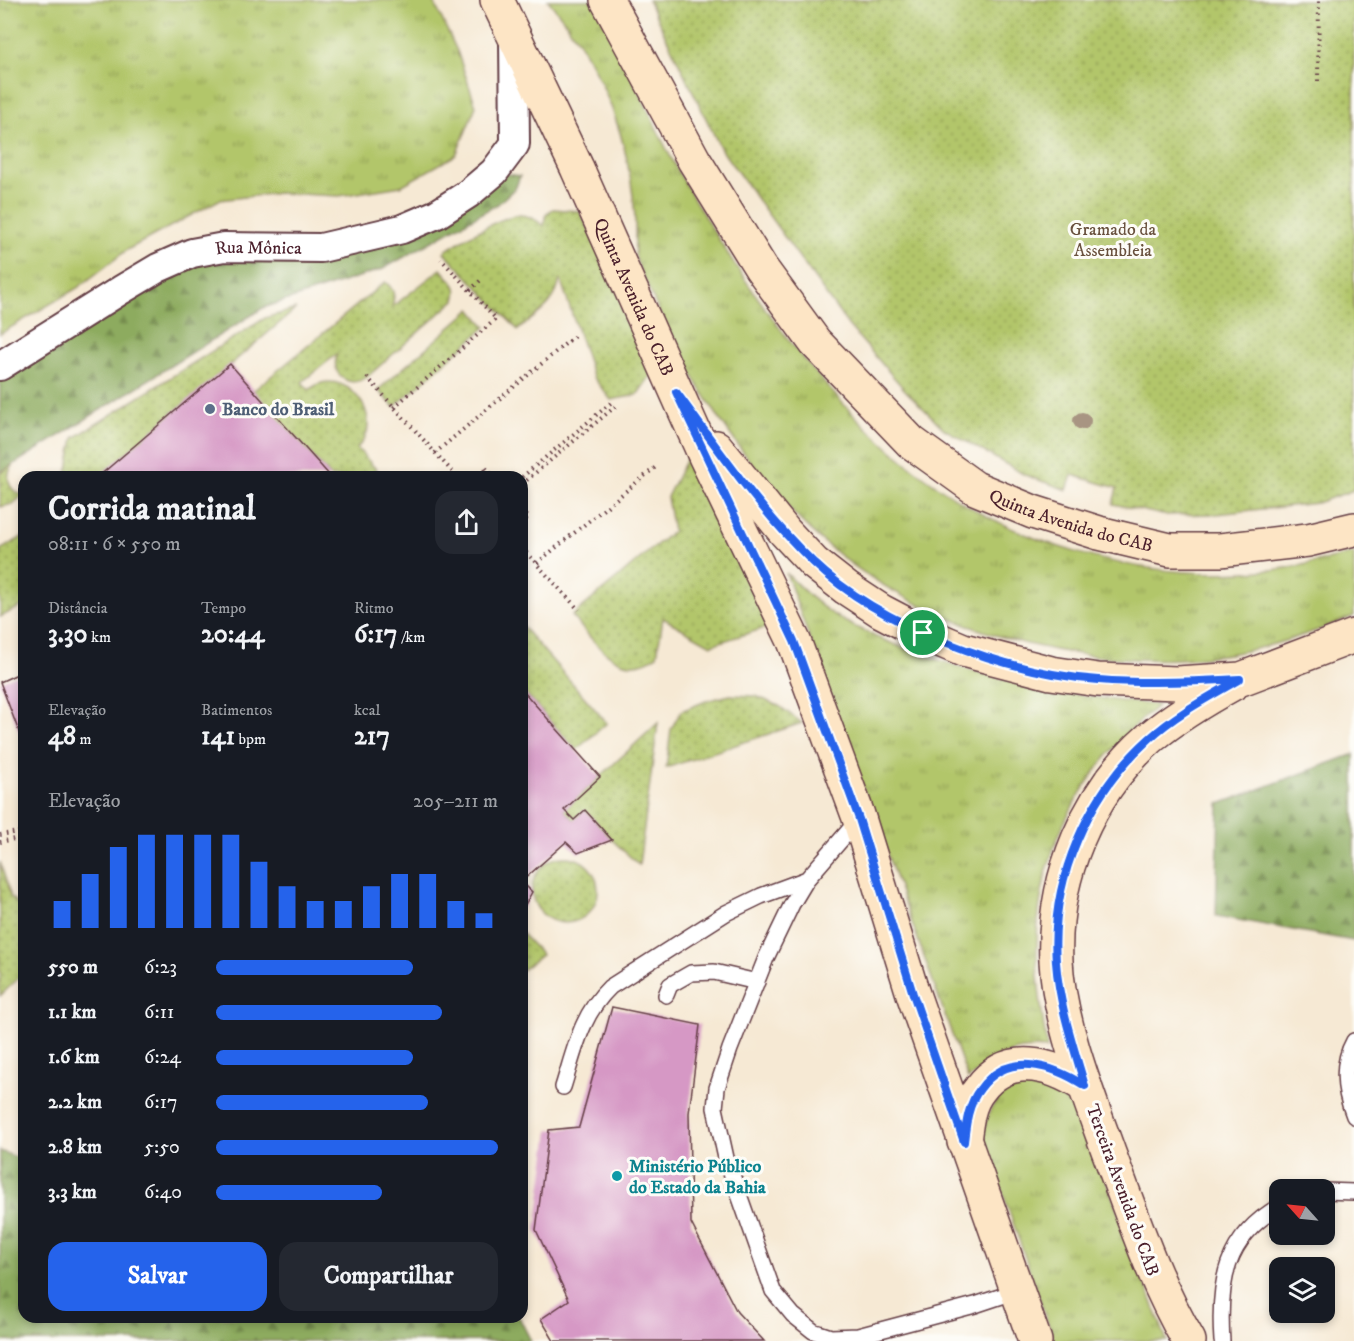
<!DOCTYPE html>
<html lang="pt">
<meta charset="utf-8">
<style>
body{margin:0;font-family:"IM FELL DW Pica",serif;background:#242831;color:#f1f3f6;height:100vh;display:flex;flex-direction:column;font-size:22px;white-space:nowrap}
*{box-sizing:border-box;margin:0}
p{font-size:20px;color:#9ea1a6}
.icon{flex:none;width:33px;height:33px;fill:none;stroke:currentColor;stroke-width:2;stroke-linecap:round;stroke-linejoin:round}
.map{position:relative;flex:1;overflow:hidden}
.panel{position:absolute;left:18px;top:471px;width:510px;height:852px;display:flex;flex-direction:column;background:#171b24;border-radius:18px;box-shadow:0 3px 9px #0003}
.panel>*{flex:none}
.needle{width:39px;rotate:297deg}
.buttons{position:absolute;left:1269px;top:1179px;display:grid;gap:12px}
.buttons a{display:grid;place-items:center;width:66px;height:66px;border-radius:12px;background:#171b24;box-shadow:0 3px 9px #0003;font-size:30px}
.pin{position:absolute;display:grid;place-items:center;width:51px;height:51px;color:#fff;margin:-26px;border:3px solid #fff;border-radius:50%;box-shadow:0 2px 6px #0007}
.round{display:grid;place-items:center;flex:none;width:63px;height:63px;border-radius:18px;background:#242831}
.headline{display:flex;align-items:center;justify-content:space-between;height:102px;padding:0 30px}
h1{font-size:33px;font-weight:700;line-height:45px}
.figures{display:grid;grid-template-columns:repeat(3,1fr);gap:9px;height:102px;padding:6px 30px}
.figures div{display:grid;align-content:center}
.figures b{font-size:26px;font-weight:700}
.figures small{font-size:16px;font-weight:400}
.figures p{font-size:16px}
.chart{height:168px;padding:12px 30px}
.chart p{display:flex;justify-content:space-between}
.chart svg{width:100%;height:108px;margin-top:6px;stroke:#2563eb;stroke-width:6}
.primary-button{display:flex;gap:12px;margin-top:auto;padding:12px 30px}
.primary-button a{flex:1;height:69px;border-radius:18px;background:#2563eb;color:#fff;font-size:24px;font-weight:700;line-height:69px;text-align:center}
.primary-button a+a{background:#242831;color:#f1f3f6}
ul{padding:0 30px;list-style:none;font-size:20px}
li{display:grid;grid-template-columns:96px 72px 1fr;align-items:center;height:45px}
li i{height:15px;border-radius:8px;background:#2563eb}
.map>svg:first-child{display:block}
</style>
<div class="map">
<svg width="1354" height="1341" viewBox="0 0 1354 1341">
<defs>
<pattern id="grass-tufts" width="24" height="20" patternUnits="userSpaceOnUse" patternTransform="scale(1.5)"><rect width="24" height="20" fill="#b2c66a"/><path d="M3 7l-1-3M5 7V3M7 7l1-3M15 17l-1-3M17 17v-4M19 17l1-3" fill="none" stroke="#93a057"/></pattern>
<pattern id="forest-firs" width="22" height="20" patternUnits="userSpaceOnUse" patternTransform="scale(1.5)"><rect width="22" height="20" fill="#8dab5e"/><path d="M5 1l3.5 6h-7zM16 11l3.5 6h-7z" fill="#758b4e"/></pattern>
<pattern id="park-dots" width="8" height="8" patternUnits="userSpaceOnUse" patternTransform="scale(1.5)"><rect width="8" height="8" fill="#b2c66a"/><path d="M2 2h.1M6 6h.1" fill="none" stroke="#93a057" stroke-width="1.8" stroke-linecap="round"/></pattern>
</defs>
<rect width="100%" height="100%" fill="#fdfcf7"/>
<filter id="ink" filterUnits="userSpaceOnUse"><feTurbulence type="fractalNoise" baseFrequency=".0167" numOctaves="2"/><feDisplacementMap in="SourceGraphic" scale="12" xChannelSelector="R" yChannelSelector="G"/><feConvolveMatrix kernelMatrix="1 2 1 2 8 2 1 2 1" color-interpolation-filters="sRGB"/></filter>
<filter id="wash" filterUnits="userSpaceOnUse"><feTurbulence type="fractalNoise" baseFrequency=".008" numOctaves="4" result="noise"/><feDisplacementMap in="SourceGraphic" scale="24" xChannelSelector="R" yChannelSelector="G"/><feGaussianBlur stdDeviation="1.35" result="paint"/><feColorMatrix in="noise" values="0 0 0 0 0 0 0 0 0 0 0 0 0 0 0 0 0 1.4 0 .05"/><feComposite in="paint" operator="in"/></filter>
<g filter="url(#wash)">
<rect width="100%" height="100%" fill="#f6e9d4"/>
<path fill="url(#grass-tufts)" stroke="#7e724a" stroke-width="1.5" d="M0,0H433L457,51L476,106L456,155L401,186L339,196L279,193L219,200L127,250L79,287L0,334Z
M548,0H593C606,26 620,53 633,79C651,115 666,152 687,187C744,285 821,395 910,466C1011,547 1144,584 1272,570C1300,567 1327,560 1354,553V616C1313,633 1273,647 1229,654C1078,677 903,627 796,516C767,486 742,452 719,418C692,378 669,336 650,292C646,281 639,270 636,259C633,248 636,235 635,223C635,210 633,195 631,182C621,115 592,52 548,0Z
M786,573C801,588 816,603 834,615C863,633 894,645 926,656C1002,682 1078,698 1158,705C1081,770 1035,851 1037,954C1037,986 1043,1018 1047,1049C1008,1045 998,1058 968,1079Z
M1033,1085C1064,1090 1071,1105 1087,1130L1167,1341H1054L984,1139C985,1106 1000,1089 1033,1085Z"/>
<path fill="url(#forest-firs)" stroke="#6c6544" stroke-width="1.5" d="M494,172L520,176L516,187L498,204L383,269L263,308L0,473V366L158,268L360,240Z
M1354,754V941L1216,916L1219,804Z
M0,1151L24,1160V1317H519L531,1341H0Z"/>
<path fill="url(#park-dots)" stroke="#7e724a" stroke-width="1.5" d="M648,0H1354V490L1317,503L1217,514L1163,515L1113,504L1117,488L1072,475L1067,490L1025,475L944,429L904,389L848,325L721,149Z
M553,209L579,211L662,360L637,395L611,400L593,377L560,278C557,304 537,314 518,330L444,252C457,242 504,215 519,215C530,215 536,220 544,226L546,214Z
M441,269C449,281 461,283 455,300L367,377C348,390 330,374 337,354L302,382L309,390C342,361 390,418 357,448L383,477H331L253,391L385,282C395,289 395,297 392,307Z
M296,309L98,477L78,473L67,474L74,438L265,318Z
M471,309L486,327L394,407L378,390Z
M691,449L784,622L711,645L663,618L657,655C621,683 593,640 572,616L673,531L667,497Z
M14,464C4,476 8,491 23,495L13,504L0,507V473Z
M24,536V605L0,617V550Z
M522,626L607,723L576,750L522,690Z
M730,695L756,696L779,706L802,723L666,768L671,729L681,711L706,701Z
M658,723L639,865L612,840L585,810L574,820L564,810Z
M532 890a33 33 0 1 1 66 0a33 33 0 1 1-66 0Z
M0,862L11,897L24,910V973L0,996Z
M522,934L542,955L522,970Z"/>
<g id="blocks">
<path fill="#d698c5" d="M230,364L331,477H98Z
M24,671V745L0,682Z
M522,690L600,777L564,810L574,820L585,810L612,840L578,853L566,842L522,881Z
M522,882L532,892L522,910Z
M612,1007L700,1025L689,1113L691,1223L737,1312L764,1341H554L541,1319L569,1300L536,1230L549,1130L579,1127Z"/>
</g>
</g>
<g filter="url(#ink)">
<use href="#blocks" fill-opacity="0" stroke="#643d44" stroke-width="1.5"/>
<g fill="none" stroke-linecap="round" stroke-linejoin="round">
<g stroke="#643d44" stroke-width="18">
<path id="service" d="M859,819L807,879L792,904L766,958L730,1049L717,1088L715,1108L726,1158L773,1291L793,1315L813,1331L831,1337L858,1336L975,1305L1017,1291
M666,995L670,985L691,973L714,972L757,982
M1354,1041C1341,1064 1344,1091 1354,1116
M563,1087C575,1049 581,1015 610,987L726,913L761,896L807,879
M1324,1191L1354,1192
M1222,1341C1218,1283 1225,1237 1280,1206"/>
</g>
<g stroke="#643d44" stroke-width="32">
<g id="minor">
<path id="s1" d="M0,366L121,290L158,268L192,253L224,247L321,248L402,229L437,214L468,194L494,172L515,144L514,36"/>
</g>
</g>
<g stroke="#643d44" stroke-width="36">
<g id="secondary">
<path id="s2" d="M497,0L577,168L705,456L794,641L858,815L913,994L1035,1341"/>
<path id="s3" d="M607,0L694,160L761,268L815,342L911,442L975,488L1033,512L1099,533L1170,550H1220L1308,540L1354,529"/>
<path d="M716,447L785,532L814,563L846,588L881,611L923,633L963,650L1051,673L1098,680L1177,683L1241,679L1354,636"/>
<path d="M964,1142C966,1124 968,1103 980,1089C1008,1051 1051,1064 1085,1086"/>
<path d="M1189,1341C1154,1282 1133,1217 1109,1153C1088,1095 1059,1022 1056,961C1052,878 1088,792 1150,738C1176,716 1205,699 1234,683"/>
</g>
</g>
<path stroke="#643d44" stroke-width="4" stroke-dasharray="1.5 4.5" stroke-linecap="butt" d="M1318,81L1319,0
M470,290L482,279
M367,377L457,477
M394,407L496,319L441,259
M435,453L577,334
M486,468L494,477
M483,470L489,477
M522,477L612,402
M522,484L616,406
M522,511L530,519
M522,516L527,521
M522,548L579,610
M537,563L657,466
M0,835L24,831
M0,842L24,837"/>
<use href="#service" stroke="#fff" stroke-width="15"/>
<use href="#minor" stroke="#fff" stroke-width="28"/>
<use href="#secondary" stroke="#fde5c5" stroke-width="33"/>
</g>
<circle fill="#a89582" cx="1082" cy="421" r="9"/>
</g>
<g fill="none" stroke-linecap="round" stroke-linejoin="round" filter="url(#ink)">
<g stroke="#fff" stroke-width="12">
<path id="route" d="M676,392C719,450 761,512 813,562C881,627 1007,673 1099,680C1147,684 1193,682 1240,679C1209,697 1176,714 1149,739C1088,794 1050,879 1056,962C1059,1004 1073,1045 1085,1086C1051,1064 1008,1051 980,1089C968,1104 966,1124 964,1142L913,994L859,819L794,641Z"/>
</g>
<use href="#route" stroke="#2563eb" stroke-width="8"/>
</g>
<circle fill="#5c6f8a" stroke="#fdfcf7" stroke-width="2" cx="210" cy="409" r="6"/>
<circle fill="#0f9aa8" stroke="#fdfcf7" stroke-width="2" cx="617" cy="1176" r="6"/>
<g text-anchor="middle" stroke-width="6" stroke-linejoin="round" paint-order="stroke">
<g font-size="18" fill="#69513e" stroke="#fdfcf7">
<text x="1113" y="235">Gramado da<tspan x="1113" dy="21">Assembleia</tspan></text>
</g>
<g font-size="18" fill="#4a1f2b" stroke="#fdfcf7">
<text dy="6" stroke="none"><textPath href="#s1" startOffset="290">Rua Mônica</textPath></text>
<text dy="6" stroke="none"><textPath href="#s2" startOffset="327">Quinta Avenida do CAB</textPath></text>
<text dy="6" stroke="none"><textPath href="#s3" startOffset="720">Quinta Avenida do CAB</textPath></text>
<text transform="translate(1123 1190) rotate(70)" y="6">Terceira Avenida do CAB</text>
</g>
<g font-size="18" font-weight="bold" fill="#4e5e75" stroke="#fdfcf7" text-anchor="start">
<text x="222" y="415">Banco do Brasil</text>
</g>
<g font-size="18" font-weight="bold" fill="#0d838f" stroke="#fdfcf7" text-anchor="start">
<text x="629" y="1172">Ministério Público<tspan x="629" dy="21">do Estado da Bahia</tspan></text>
</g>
</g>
</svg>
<div class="buttons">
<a><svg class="needle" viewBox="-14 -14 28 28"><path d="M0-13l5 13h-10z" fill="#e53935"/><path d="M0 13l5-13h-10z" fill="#9ea1a6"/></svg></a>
<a><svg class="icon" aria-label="layers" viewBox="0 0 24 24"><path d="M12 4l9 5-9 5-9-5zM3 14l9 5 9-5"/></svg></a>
</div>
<div class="pin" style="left:923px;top:633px;background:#1e9e55"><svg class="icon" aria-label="arrive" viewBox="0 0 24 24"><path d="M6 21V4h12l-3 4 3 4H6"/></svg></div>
<section class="panel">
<div class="headline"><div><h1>Corrida matinal</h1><p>08:11 · 6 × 550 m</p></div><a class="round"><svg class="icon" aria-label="share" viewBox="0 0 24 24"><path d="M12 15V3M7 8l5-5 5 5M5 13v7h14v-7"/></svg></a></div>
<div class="figures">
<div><p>Distância</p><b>3.30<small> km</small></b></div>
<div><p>Tempo</p><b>20:44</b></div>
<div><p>Ritmo</p><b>6:17<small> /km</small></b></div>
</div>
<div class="figures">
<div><p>Elevação</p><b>48<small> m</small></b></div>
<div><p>Batimentos</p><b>141<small> bpm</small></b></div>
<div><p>kcal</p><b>217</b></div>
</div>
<div class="chart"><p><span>Elevação</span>205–211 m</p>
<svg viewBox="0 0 160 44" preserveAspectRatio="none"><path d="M5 44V33M15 44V22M25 44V11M35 44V6M45 44V6M55 44V6M65 44V6M75 44V17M85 44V27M95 44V33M105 44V33M115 44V27M125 44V22M135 44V22M145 44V33M155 44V38"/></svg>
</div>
<ul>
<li><b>550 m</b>6:23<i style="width:70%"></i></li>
<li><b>1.1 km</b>6:11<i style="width:80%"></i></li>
<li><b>1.6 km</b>6:24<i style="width:70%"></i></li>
<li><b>2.2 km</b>6:17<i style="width:75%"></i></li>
<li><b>2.8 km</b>5:50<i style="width:100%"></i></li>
<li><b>3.3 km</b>6:40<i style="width:59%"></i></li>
</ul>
<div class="primary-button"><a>Salvar</a><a>Compartilhar</a></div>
</section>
</div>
